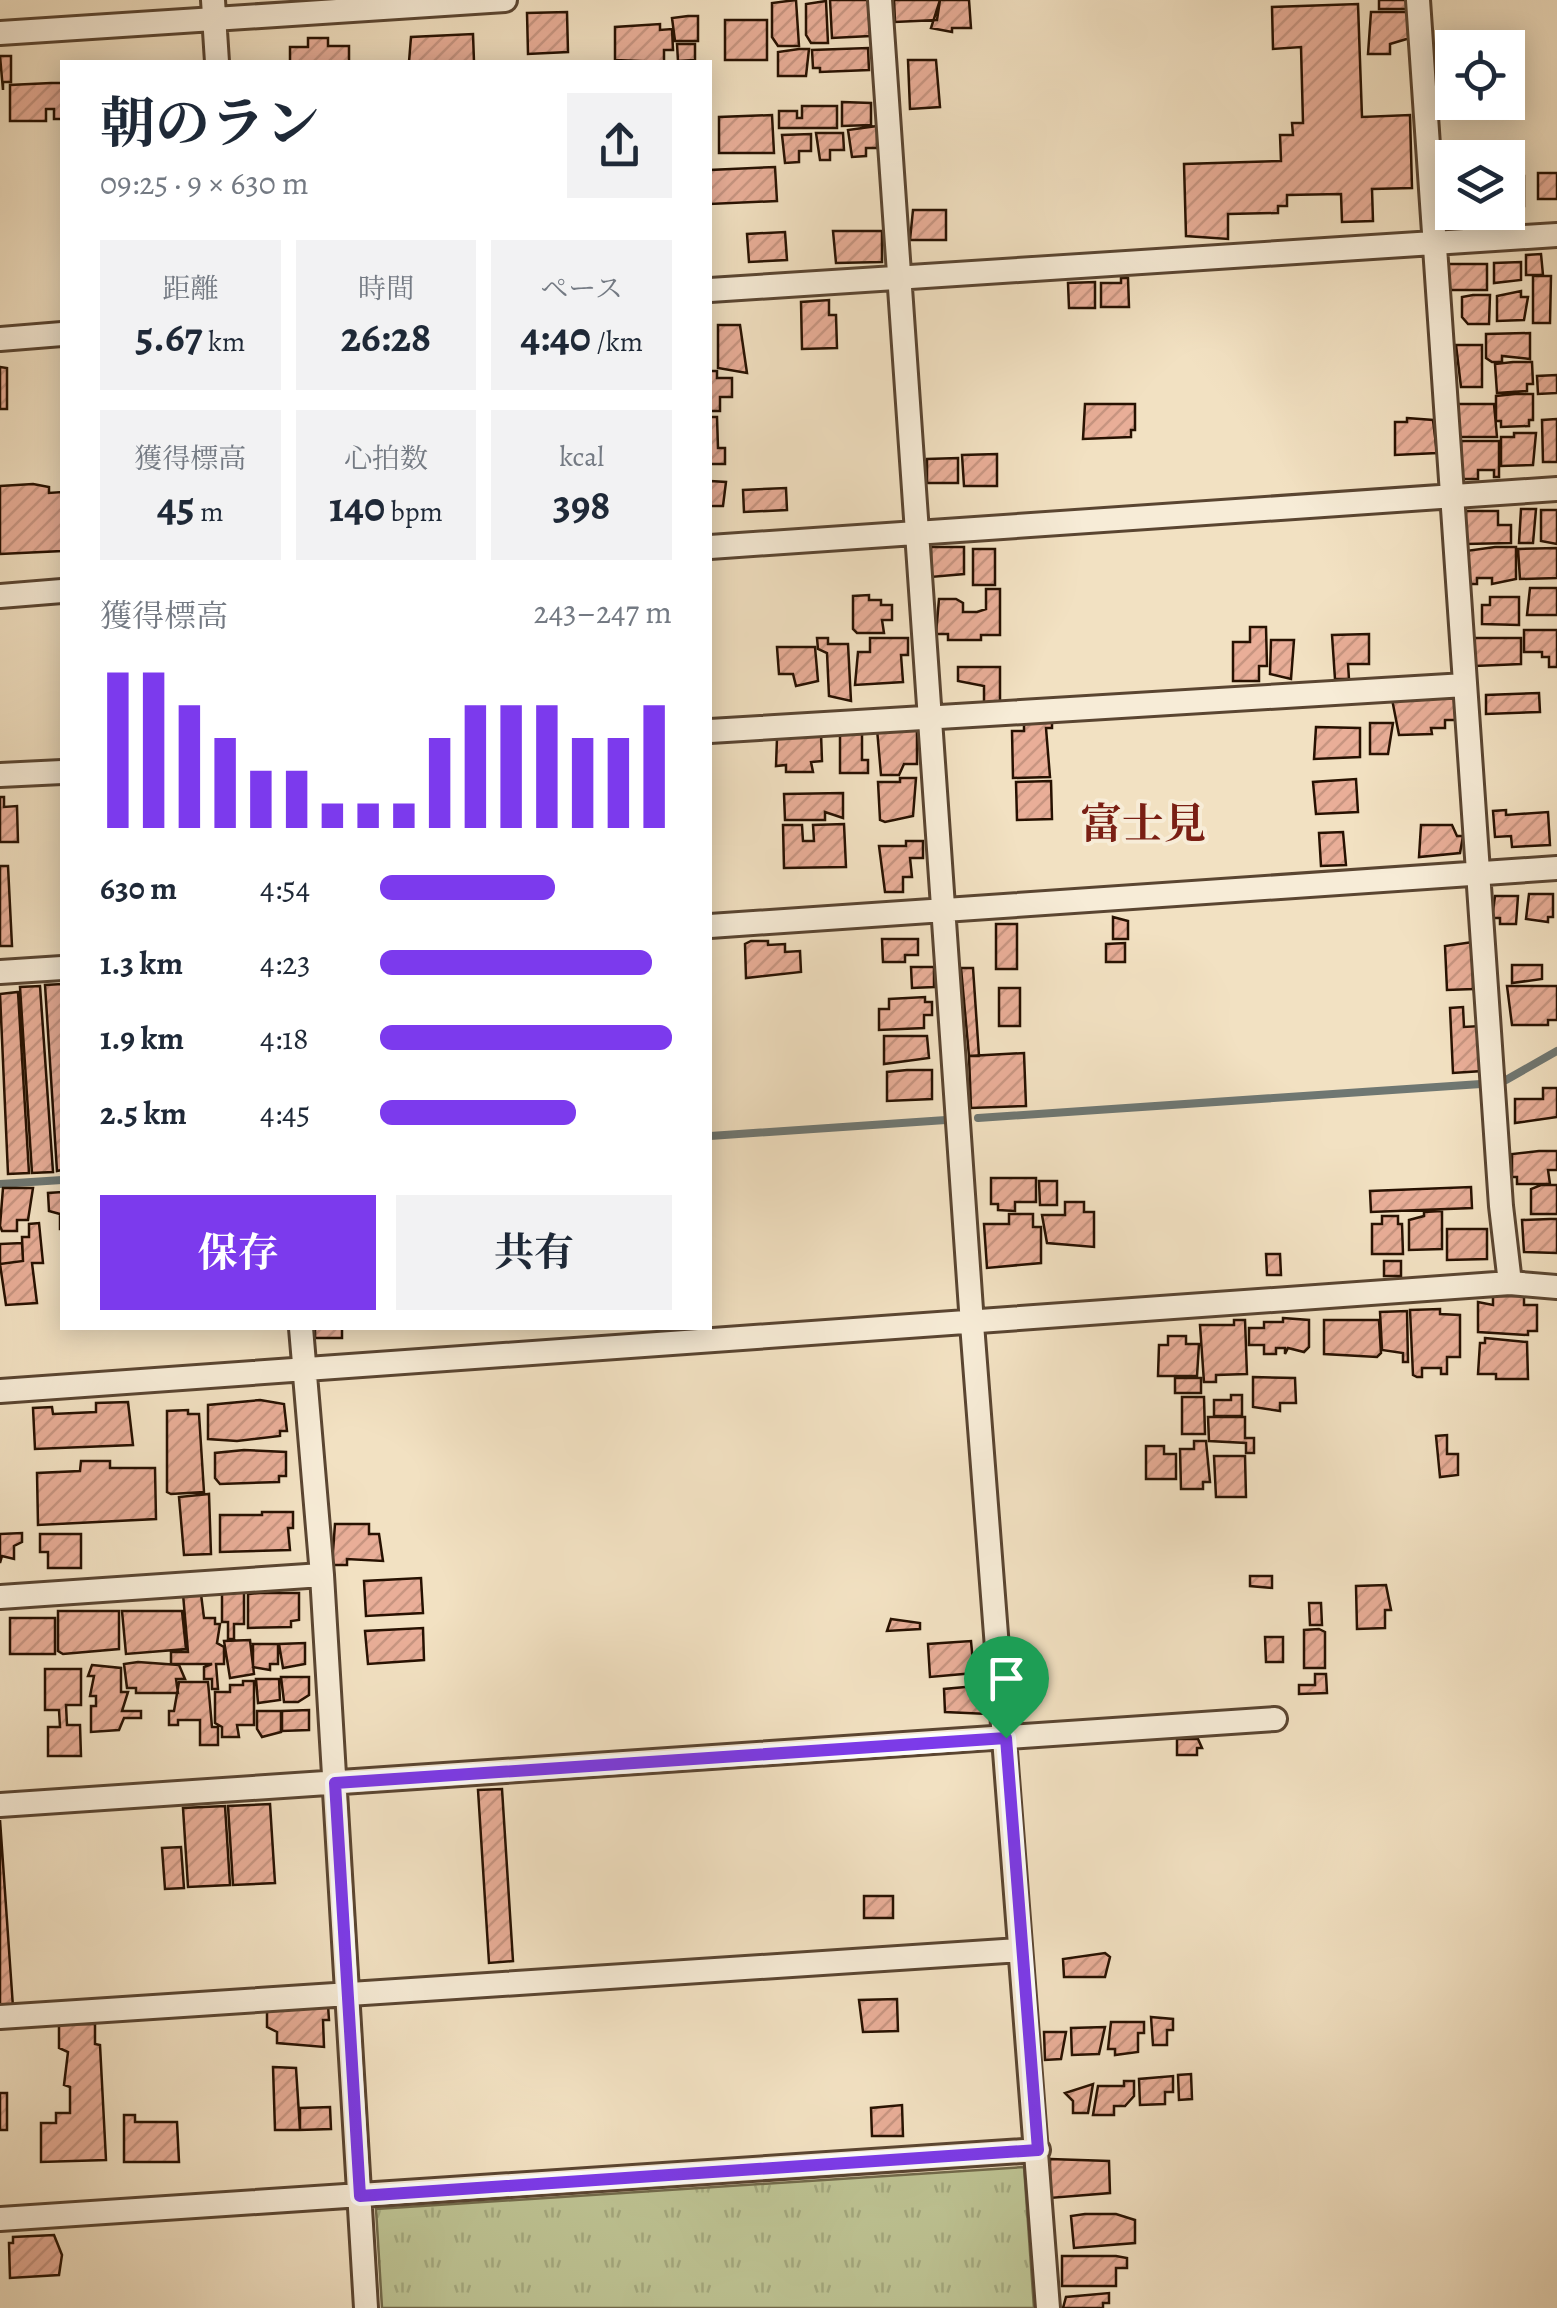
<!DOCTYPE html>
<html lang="ja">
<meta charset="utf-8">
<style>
body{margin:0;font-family:Alegreya,"Noto Serif JP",serif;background:#f2f2f3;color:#1f2937;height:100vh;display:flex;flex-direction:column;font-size:38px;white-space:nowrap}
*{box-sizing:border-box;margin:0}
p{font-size:32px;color:#747a83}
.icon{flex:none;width:55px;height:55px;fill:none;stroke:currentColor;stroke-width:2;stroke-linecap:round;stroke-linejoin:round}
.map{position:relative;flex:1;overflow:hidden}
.sheet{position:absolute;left:60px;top:60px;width:652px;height:1270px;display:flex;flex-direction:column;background:#fff;border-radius:0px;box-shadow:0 5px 25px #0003}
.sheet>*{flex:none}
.fabs{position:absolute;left:1435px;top:30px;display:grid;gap:20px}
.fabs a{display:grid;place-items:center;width:90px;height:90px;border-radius:0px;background:#fff;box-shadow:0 5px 25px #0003;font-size:50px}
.pin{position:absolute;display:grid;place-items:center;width:85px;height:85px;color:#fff;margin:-102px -42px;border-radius:50% 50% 50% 0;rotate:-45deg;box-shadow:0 0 10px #0007}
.pin .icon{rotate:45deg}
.round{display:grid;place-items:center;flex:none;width:105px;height:105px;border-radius:0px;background:#f2f2f3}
.summary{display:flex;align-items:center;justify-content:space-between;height:170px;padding:0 40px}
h1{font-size:55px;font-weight:700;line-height:75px}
.stats{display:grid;grid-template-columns:repeat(3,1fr);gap:15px;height:170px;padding:10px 40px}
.stats div{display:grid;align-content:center;border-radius:0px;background:#f2f2f3;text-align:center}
.stats b{font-size:42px;font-weight:700}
.stats small{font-size:28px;font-weight:400}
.stats p{font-size:28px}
.chart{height:280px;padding:20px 40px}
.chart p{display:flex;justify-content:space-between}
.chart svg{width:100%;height:180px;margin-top:10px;stroke:#7c3aed;stroke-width:6}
.primary-button{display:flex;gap:20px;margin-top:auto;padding:20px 40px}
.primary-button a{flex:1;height:115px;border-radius:0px;background:#7c3aed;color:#fff;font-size:40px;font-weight:700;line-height:115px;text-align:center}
.primary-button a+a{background:#f2f2f3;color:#1f2937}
ul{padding:0 40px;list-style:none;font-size:32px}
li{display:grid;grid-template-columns:160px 120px 1fr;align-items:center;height:75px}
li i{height:25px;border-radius:12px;background:#7c3aed}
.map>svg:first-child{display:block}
</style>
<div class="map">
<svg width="1557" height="2308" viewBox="0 0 1557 2308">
<defs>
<pattern id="park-tufts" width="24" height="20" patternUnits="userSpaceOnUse" patternTransform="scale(2.5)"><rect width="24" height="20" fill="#bdc292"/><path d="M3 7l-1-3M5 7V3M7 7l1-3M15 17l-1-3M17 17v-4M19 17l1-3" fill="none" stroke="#a2a67c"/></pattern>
<pattern id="building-hatch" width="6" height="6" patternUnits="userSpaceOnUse" patternTransform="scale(2.5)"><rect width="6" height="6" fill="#e9ae98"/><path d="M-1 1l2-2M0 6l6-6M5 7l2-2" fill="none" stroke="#c89581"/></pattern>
</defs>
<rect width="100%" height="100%" fill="#f2e1c2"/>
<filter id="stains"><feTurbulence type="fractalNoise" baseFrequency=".002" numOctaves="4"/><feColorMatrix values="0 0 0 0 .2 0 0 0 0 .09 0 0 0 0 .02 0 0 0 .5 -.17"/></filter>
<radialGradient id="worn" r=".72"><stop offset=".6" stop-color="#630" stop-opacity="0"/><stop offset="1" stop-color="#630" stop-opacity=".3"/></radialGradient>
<path fill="url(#park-tufts)" stroke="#726a4a" stroke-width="2.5" d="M1024,2167L1034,2308H382L376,2209Z"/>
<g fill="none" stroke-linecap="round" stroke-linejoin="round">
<path stroke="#6f7772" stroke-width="8" d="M1506,1080L1557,1051
M978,1118L1481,1084
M710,1136L946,1120
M0,1184L62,1180"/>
</g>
<path fill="url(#building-hatch)" stroke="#271101" stroke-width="2.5" d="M796,0L799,46H778L772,37V3Z
M830,0H868L870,36L832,38Z
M894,0H940L937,20L895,22Z
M940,0H969L971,28H952V32L931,28Z
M1379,0H1408V9H1379Z
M826,1L828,43H811L806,35V4Z
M1358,4L1362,117L1410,115L1412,188L1372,189L1373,221L1342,222L1341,194L1287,195V206H1278V213L1228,214V239L1186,236L1184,164L1281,161L1280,135H1293L1292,123H1303L1301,47L1273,49L1272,7Z
M567,12L568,52L528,54L527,13Z
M1371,12H1410V38L1390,44V54H1368Z
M688,16H698V41H675L672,18Z
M725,20H767V60H725Z
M660,24V30L672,29L673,50H664V62L615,60V27Z
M473,34L474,62H409L411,37Z
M308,38H328V46H349V62H290V47H308Z
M677,44H695V60L678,61Z
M868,48L869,70L820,72V68H813L812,50Z
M799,49H809L806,76H778V52Z
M0,56H11V82H3V90Z
M1445,56H1452V89H1445Z
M908,60H936L940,107L910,109Z
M51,83H62V119H54V109H46V121H10V85Z
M842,102L871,103V125L842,126Z
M802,106H837V128H779V111H797V118H802Z
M772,115L774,153H719V117Z
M877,126V148H866V156L852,157L848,130Z
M816,133H843L844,150H830V160H820Z
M811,134V151H799V162L785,163L782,135Z
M775,167L777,201L710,204V170Z
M1538,173H1557V199H1538Z
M1508,176H1524V206H1508Z
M913,210H946V240H910Z
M833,231H882V262L836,263Z
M785,232L787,260L749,262L747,234Z
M1541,254L1543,275H1526V255Z
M1521,262V280L1494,283V263Z
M1448,264H1487V290H1448Z
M1533,276H1551L1550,323H1533Z
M1121,278H1128L1129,307H1101V283H1121Z
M1095,282V308H1069L1068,283Z
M1521,291V297H1528L1524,320L1497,321V296Z
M1473,295H1490L1489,324H1468L1462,317V297Z
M829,300V315H836L837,348L802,349L801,302Z
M718,325H740L747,373L718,368Z
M1530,333V359L1502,356V362H1492L1486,358V334Z
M1456,345H1482V387H1461Z
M1513,362H1532L1533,384H1527V391L1497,393L1495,364Z
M0,367L7,368V409H0Z
M710,371H717V378H732V397H720V411H710Z
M1557,375V393L1538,394L1537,376Z
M1515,394H1533V420H1529V426L1501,427V421H1496V396Z
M1085,404H1135V430H1131V437L1083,439Z
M1458,404H1494L1497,437H1458Z
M710,417H717L718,448H725V464H710Z
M1407,418L1433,420L1437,453L1395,455V422H1407Z
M1557,419V462H1543L1542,420Z
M1514,433H1536L1533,465L1501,466V437H1514Z
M1461,441H1499V477H1494V470H1478V479H1461Z
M997,454V486H964L962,455Z
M958,458V483H927V459Z
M710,481L726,482L723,506H710Z
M33,484L49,487V493L62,492V551L0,554V486Z
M786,488L787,510L744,512L743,490Z
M1521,509H1536L1533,543H1519Z
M1541,510H1557V544L1541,541Z
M1466,511H1498V525H1511V543L1465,544Z
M931,547H964V574L931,577Z
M1495,547H1516V579L1492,584V578H1477V584H1466V551Z
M1557,548V578L1520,579L1518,549Z
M973,549H995V585H973Z
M1530,588H1557V615H1527Z
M986,589H1000V635H981V640H948V634H936L939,599H956L963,603V612H977L986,609Z
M869,595V600H881V605H892V620H882L884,633H857L853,629V596Z
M1490,597H1519V625L1482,624V605H1490Z
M1250,627H1266L1267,666H1259V681H1233V642H1250Z
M1524,630H1557V667H1549V657H1542V652H1524Z
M1369,634V664H1348L1349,679H1335L1332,635Z
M817,638H828V644H848L851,701L829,696L827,653L818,649Z
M870,638H908V655H901L903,682L855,685L858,652H870Z
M1474,638H1521V664L1475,666Z
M1271,640H1294L1291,679L1270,674Z
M777,647H815L818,681L796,686L793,674H779Z
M958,667H1000V706H984V686L958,681Z
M1457,692V720H1445V728H1431L1432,734L1399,735L1391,694Z
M1539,693L1540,712L1486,714V695Z
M1052,717V728H1046L1050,777L1013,778L1012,731H1024V718Z
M1370,723H1393L1388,754H1370Z
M905,727L917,731V764H904L899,775H881L877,729Z
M1316,727L1360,728V757L1314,759Z
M840,731H862V760H868V773H840Z
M821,733L822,761L811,762L813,772H786V765L776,766L777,738Z
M900,778H916L913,816L885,822L880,820L878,782H900Z
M1356,779L1358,812L1316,814L1313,782Z
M1051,781L1052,819L1017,820L1016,782Z
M843,793V818L825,812V820H785L784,794Z
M0,797H4V807L17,806L18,842H0Z
M1506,810V815L1548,812L1550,845L1512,847L1511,836L1495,837L1493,811Z
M844,824L846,867L784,868L783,825H802L803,841H814L813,825Z
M1421,825H1452L1457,836H1463L1460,853L1419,857Z
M1343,832L1346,865L1321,866L1319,833Z
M906,841H923V858H910L912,877H903V892H885L879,846H906Z
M0,866H8L12,946H0Z
M1529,894H1553V917H1548V922L1526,919Z
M1495,896H1518L1516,924H1500V918H1492Z
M1113,917L1128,921V939H1113Z
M996,924H1017V969H996Z
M882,939H918V955H905V962H883Z
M751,941H768V945L785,944V952L800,951L801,972L746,978L745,944Z
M1473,942V989L1447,990L1445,946Z
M1125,943V962H1106V944Z
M1512,965H1542V979L1512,983Z
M911,967H934V987L912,988Z
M961,968H973L979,1056H969Z
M62,984V1170L57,1171L45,985Z
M40,986L53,1172L32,1173L20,987Z
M1507,986H1557V1020H1548V1025H1512Z
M999,988H1020V1026H999Z
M18,992L29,1173L8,1174L0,994Z
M925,997V1002H932V1015H924V1028L879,1030V1009H889V999Z
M1463,1007L1464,1027L1480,1026L1482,1071L1453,1073L1450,1008Z
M884,1036H927L929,1058L884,1064Z
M1024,1053L1026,1106L971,1108L969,1056Z
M907,1070H932V1099L887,1101V1072Z
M1543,1088H1557V1117L1515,1123V1099H1543Z
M1539,1151H1557V1170H1548L1550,1184H1517V1177H1512V1154Z
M991,1178H1036V1202H1015V1211L998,1210V1204H991Z
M1039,1181H1057V1205H1040Z
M1541,1185H1557V1214H1531V1189Z
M1471,1187L1472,1208L1371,1212L1370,1191Z
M3,1188H33L28,1220H17V1231H2L0,1226Z
M62,1192V1229H60V1214L49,1211L48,1193Z
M1065,1202H1084V1212H1094V1247L1047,1243L1042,1215H1065Z
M1442,1211V1249L1409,1250V1220L1424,1216V1212Z
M1009,1214H1033V1227H1041V1263L987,1268L984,1224H1009Z
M1382,1216H1398V1224H1402L1403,1254H1372V1224H1382Z
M1550,1219H1557V1253L1524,1252L1522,1220Z
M39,1223L43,1263H32L37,1303L6,1305L0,1264L23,1261L22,1237H29V1224Z
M1447,1229H1487V1259L1447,1260Z
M22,1243L23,1261L0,1264V1244Z
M1266,1254H1280L1281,1275H1267Z
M1384,1261H1401V1276H1384Z
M1493,1296H1524V1305H1537V1331H1528V1335L1478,1332V1302L1493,1305Z
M1440,1309V1314L1460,1315V1357H1447V1374H1441V1368H1422V1377H1417L1413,1375L1410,1310Z
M1407,1311L1408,1362H1403V1353L1382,1350L1380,1312Z
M1283,1318L1309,1320V1347L1304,1352L1288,1348L1285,1354V1348H1276V1354H1264V1345H1249V1328H1264V1322H1283Z
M1234,1320H1245L1247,1374L1216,1375V1382H1204L1200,1325H1234Z
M1324,1320H1379L1381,1353L1377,1357L1324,1354Z
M315,1328H342V1338H315Z
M1168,1336H1186V1344H1199L1197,1376H1158L1159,1345H1168Z
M1485,1338L1527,1342L1528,1379H1496V1374H1478L1480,1343H1485Z
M1253,1377L1295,1378L1296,1403H1280V1411L1253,1407Z
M1175,1378H1201V1393H1175Z
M1231,1395H1242V1416H1214V1400H1231Z
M1182,1397H1204L1205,1434H1182Z
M260,1400L284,1404L287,1431H280V1436L237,1441L208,1439V1405Z
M128,1402L133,1445L35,1449L33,1408L52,1407L53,1414L96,1412V1403Z
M188,1410V1414H199L204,1492L171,1494L167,1492V1411Z
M1208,1417H1245V1438H1254V1453H1246V1443L1209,1441Z
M1447,1435V1454H1458V1475L1440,1477L1436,1436Z
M1194,1441H1206L1210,1482H1203V1489H1181L1180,1449H1194Z
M1146,1446H1164V1454H1176V1479H1146Z
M244,1450L286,1452V1476H279V1482L220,1484L215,1478V1453Z
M1214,1456H1245L1246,1497H1216Z
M81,1461H110V1468H155L156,1519L38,1525L37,1473L80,1471Z
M209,1494L211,1554L184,1555L179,1497Z
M262,1512H293V1528H288L290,1550L220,1552V1515H262Z
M335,1524H369V1534H379L383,1561L347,1559V1565H332Z
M22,1533V1542L14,1546V1559L2,1556L0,1563V1534Z
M40,1534H81V1568H48V1552H40Z
M1250,1576H1272V1588L1250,1586Z
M421,1578L423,1613L366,1616L364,1581Z
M1386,1585L1391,1610H1385V1628L1357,1629L1356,1586Z
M238,1590H244V1624H234V1639H228V1622H222V1593Z
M260,1593H299V1620L291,1621V1627L248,1628V1594Z
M183,1594H201L204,1618H215V1624H220L217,1643L224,1647V1664H216L218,1689H212V1679H204V1667L212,1664H171V1652H188Z
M1309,1603H1321L1322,1625H1310Z
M58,1611H119V1649L63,1654L58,1651Z
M122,1611H182L186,1649L126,1654Z
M10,1618H55V1654H10Z
M891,1619L920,1623V1629L887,1631Z
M423,1628L424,1660L368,1664L365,1631Z
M1319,1629L1325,1632V1668H1304V1630Z
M1265,1637H1283V1662H1266Z
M250,1640L254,1674L230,1678L224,1641Z
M971,1641L974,1673L930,1677L928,1644Z
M305,1643V1664L283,1668L279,1644Z
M253,1644H278V1664H270V1670L253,1667Z
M138,1662L179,1665L185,1679H176L178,1693H136V1688H127L124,1664Z
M92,1665L121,1668V1692H128L122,1711H141V1718H124L119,1730L91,1732V1706H96V1696H90L94,1676H88Z
M45,1669H81V1705H66L67,1725H80L81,1756H48V1727H60L59,1710H45Z
M1315,1674H1326L1327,1693L1299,1694V1685H1315Z
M281,1677H309V1695L298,1702H284Z
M256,1679H279L280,1700L258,1703Z
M243,1681H254V1725H237L239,1737H222V1727L215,1723V1692H230V1685H243Z
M179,1682H208L212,1727H218V1745H200V1720H178V1725H169V1711H174Z
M987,1685L988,1714L945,1712L944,1689Z
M309,1710V1730L282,1731V1711Z
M257,1711H281V1732L262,1737L257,1729Z
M1177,1739H1198L1202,1748H1197V1755H1177Z
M502,1789L513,1961L489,1963L478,1790Z
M270,1804L275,1883L233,1885L228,1806Z
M225,1806L230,1885L188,1887L183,1808Z
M0,1820L13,2007L0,2008Z
M181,1847L184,1888L165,1889L162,1848Z
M864,1896H893V1918H864Z
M1105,1953L1110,1957L1105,1977H1064L1063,1959Z
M897,1999L898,2031L863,2032L859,2000Z
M328,2005L329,2020H323L324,2047L277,2043V2032L267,2027V2006Z
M1151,2017L1173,2019V2030H1167V2045H1153Z
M1111,2022H1144V2033H1138V2052L1115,2055V2049H1108Z
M59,2024H95V2044L100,2045L106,2160L41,2162V2123H56V2113H70V2087L64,2085L68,2052L59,2048Z
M1105,2027L1099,2054L1072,2055L1071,2028Z
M1044,2032H1066L1061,2059L1045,2060Z
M273,2067L296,2068L300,2130H275Z
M1191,2074L1192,2099L1179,2100L1178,2075Z
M1173,2076V2092H1165V2104L1140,2105L1139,2079Z
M1124,2081H1134V2096L1125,2106H1114V2115H1093L1098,2086H1124Z
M1093,2084L1088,2113H1073V2101L1065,2093Z
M0,2093H7V2130H0Z
M902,2105L903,2136H872L871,2108Z
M330,2107L331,2129L300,2130V2108Z
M124,2115H135V2122H177L179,2162H124Z
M1050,2159L1109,2161L1110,2193L1050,2198Z
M1085,2214H1116L1135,2220V2243L1074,2248L1071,2216Z
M54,2235L62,2255L59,2275L10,2278L9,2243H13V2237Z
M1062,2256H1116L1127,2258V2268H1116V2286H1062Z
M1109,2293V2303H1103V2308H1063L1066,2297Z"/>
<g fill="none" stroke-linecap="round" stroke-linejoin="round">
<g stroke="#5a4531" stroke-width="28">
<path id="minor" d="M213,0L217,62
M880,0L972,1324L1048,2308
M1418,0L1501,1206L1510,1283
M0,33L505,0
M710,290L1557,235
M0,339L62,334
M710,547L1557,489
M0,596L62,591
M710,731L1465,685
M0,775L62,772
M710,926L1557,868
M0,972L62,968
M301,1328L322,1575L366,2308
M0,1391L1510,1283L1557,1287
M0,1597L322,1575
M0,1805L1275,1719
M0,2017L1020,1950
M0,2219L1038,2150"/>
</g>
<use href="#minor" stroke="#f7ecd7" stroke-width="22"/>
</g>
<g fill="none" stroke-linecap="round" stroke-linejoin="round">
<g stroke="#fff" stroke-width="20">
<path id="route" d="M1006,1738L1038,2150L360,2196L335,1783Z"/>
</g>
<use href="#route" stroke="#7c3aed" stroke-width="12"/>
</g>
<g text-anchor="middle" stroke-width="8" stroke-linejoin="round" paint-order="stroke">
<g font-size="42" font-weight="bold" fill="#7a1f14" stroke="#f7ecd7">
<text x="1143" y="838">富士見</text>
</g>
</g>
<rect width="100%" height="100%" filter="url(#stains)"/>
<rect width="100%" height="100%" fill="url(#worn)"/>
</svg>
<div class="fabs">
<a><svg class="icon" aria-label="locate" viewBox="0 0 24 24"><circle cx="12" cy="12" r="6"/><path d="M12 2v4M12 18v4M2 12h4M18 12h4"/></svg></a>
<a><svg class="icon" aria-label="layers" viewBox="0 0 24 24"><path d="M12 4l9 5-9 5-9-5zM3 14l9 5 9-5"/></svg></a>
</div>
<div class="pin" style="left:1006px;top:1738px;background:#1e9e55"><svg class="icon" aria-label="arrive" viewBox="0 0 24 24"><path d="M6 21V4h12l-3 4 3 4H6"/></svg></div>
<section class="sheet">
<div class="summary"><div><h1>朝のラン</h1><p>09:25 · 9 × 630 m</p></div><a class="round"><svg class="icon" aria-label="share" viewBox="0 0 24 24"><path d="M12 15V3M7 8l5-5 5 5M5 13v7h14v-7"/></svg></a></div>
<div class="stats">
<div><p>距離</p><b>5.67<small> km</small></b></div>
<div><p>時間</p><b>26:28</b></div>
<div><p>ペース</p><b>4:40<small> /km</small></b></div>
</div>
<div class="stats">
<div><p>獲得標高</p><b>45<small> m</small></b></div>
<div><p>心拍数</p><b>140<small> bpm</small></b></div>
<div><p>kcal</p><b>398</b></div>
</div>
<div class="chart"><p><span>獲得標高</span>243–247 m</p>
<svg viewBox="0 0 160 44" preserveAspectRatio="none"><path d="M5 44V6M15 44V6M25 44V14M35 44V22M45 44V30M55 44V30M65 44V38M75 44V38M85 44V38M95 44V22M105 44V14M115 44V14M125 44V14M135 44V22M145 44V22M155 44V14"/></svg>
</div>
<ul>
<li><b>630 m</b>4:54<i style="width:60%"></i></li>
<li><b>1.3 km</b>4:23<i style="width:93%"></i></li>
<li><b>1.9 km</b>4:18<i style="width:100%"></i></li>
<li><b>2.5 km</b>4:45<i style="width:67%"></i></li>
</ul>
<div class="primary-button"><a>保存</a><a>共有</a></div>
</section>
</div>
